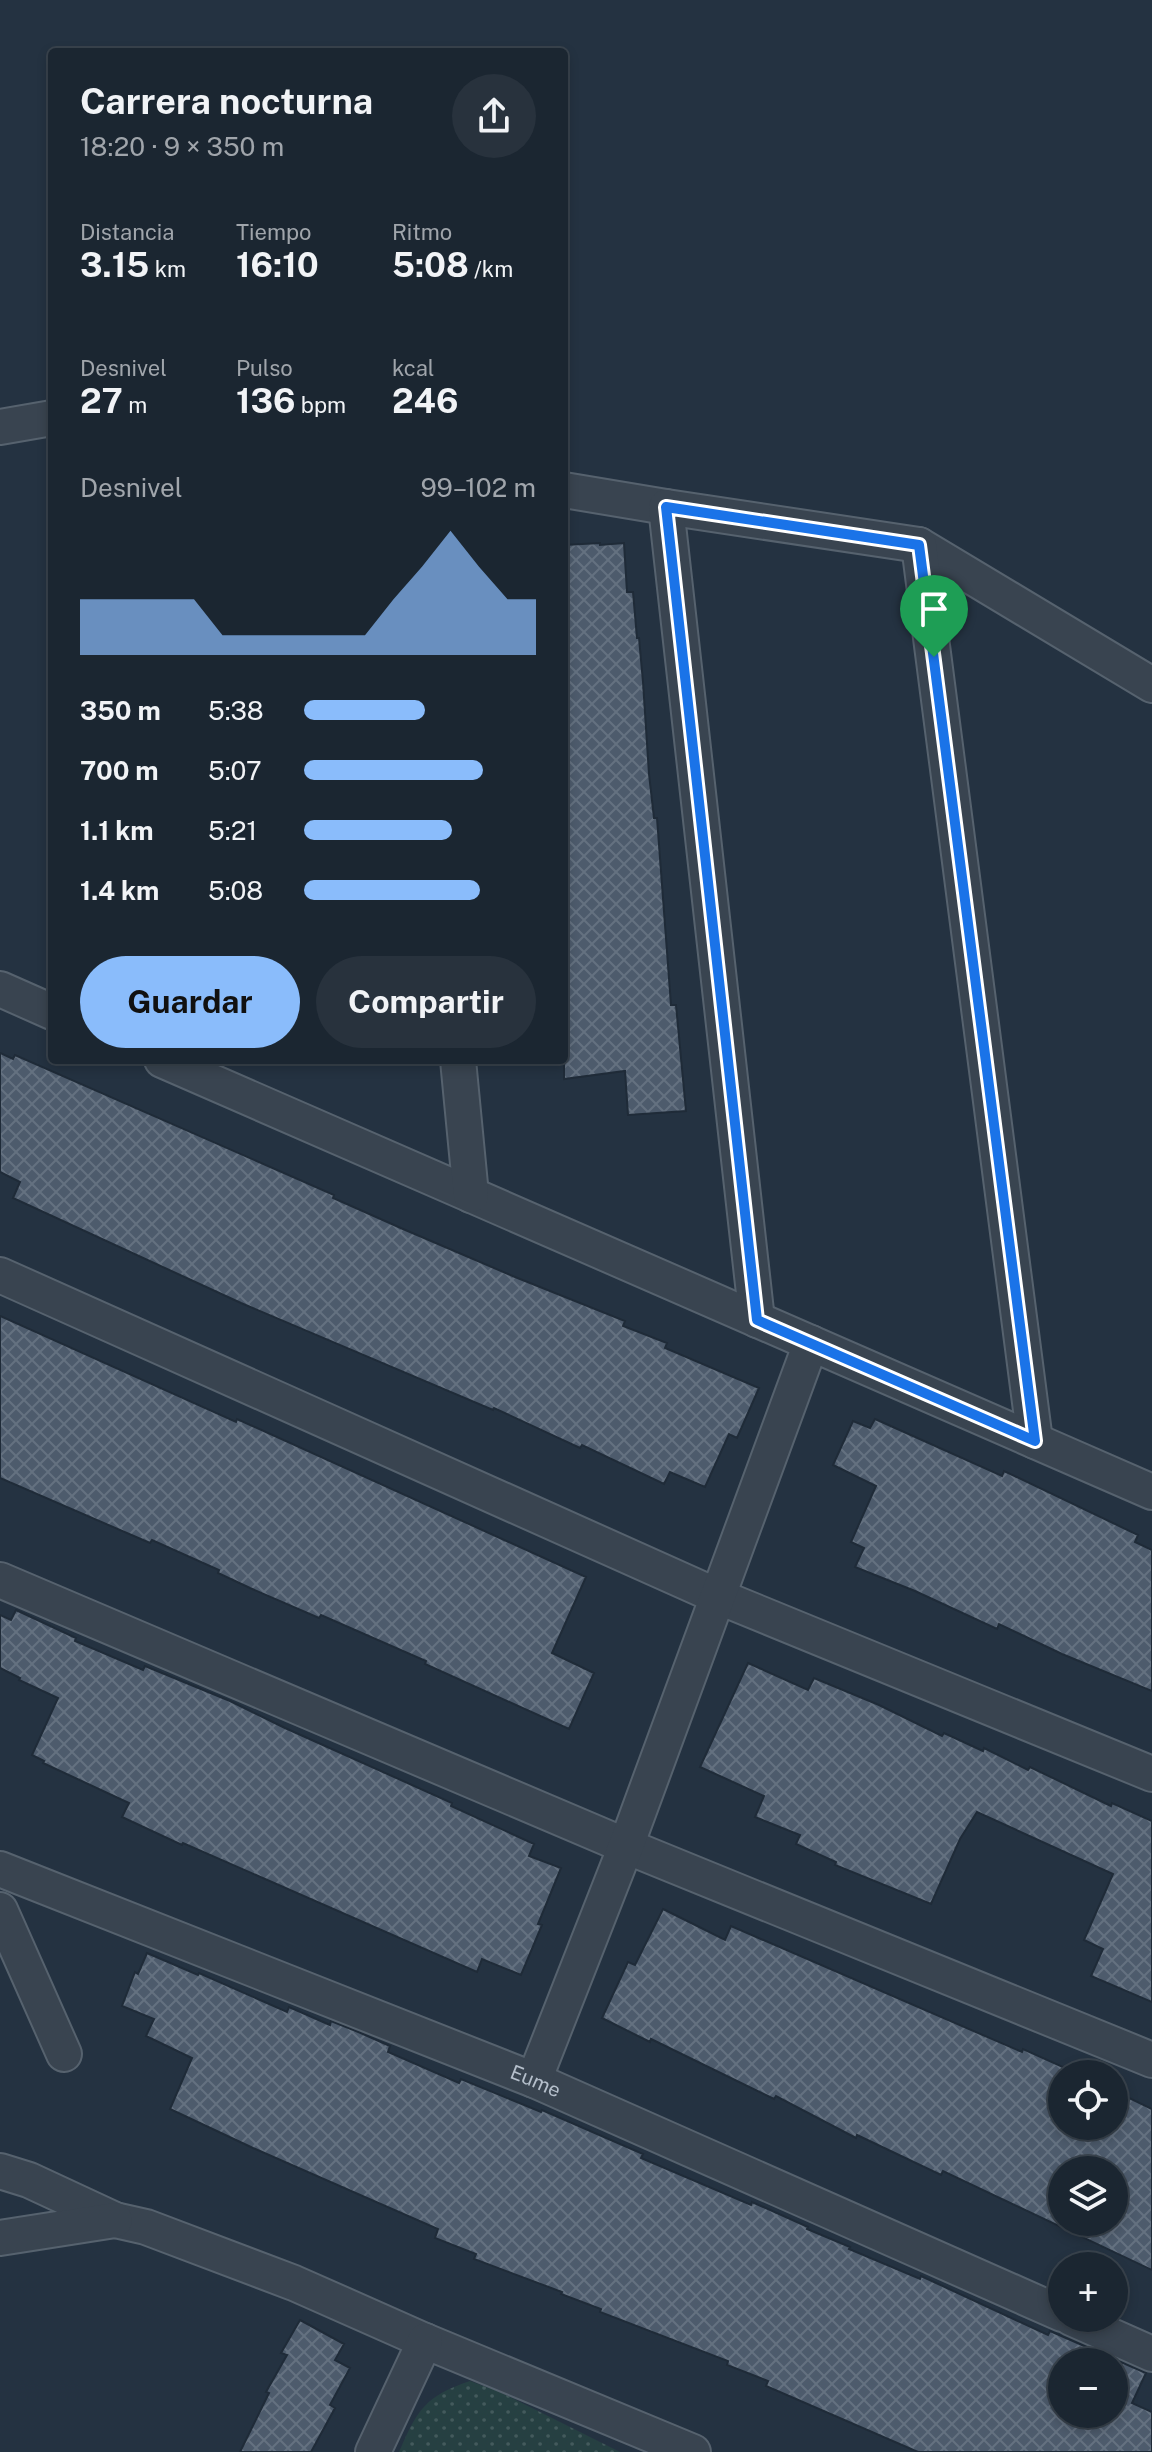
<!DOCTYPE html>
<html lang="es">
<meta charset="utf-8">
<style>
body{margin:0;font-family:"Public Sans",sans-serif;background:#28323d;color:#f1f3f6;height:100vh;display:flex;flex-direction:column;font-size:30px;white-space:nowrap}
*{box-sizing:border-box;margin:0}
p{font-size:26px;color:#a0a5ab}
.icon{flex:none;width:44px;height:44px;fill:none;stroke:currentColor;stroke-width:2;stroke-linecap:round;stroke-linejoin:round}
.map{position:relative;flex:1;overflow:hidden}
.details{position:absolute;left:48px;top:48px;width:520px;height:1016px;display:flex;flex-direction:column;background:#1b2631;border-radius:8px;box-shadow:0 4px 12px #0003,0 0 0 2px #39434d}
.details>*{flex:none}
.controls{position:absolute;left:1048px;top:2060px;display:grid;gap:16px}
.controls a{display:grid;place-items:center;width:80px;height:80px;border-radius:50%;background:#1b2631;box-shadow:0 4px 12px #0003,0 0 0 2px #39434d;font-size:40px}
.pin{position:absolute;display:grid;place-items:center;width:68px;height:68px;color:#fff;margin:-82px -34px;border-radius:50% 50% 50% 0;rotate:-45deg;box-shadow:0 0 8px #0007}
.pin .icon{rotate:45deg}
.round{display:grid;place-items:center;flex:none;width:84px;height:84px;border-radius:42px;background:#28323d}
.overview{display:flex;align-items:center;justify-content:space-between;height:136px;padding:0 32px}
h1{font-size:36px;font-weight:700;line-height:60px}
.stats{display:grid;grid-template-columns:repeat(3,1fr);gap:12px;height:136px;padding:8px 32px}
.stats div{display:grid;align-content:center}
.stats b{font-size:34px;font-weight:700}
.stats small{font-size:22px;font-weight:400}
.stats p{font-size:22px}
.chart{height:224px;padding:16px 32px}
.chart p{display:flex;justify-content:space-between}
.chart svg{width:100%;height:144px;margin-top:8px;fill:#8abcfb;opacity:.7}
.cta{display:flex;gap:16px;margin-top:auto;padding:16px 32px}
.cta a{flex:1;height:92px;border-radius:48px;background:#8abcfb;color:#111;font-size:32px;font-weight:700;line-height:92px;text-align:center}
.cta a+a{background:#28323d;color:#f1f3f6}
ul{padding:0 32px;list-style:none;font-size:26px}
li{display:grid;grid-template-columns:128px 96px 1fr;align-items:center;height:60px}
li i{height:20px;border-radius:10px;background:#8abcfb}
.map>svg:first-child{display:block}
</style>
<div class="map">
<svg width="1152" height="2452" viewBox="0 0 1152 2452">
<defs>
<pattern id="park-dots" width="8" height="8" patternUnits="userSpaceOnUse" patternTransform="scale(2)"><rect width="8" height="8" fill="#264042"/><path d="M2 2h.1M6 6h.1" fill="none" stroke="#435a5c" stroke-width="1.8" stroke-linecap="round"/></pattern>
<pattern id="building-cross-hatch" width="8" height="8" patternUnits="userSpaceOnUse" patternTransform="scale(2)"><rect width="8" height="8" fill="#4d5b6c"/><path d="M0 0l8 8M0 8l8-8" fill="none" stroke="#647180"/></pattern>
</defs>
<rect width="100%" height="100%" fill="#243241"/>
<path fill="url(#park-dots)" d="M470,2381L500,2392L620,2452H399C417,2410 425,2396 470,2381Z"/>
<path fill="url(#building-cross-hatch)" stroke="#1f2b38" stroke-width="2" fill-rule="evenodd" d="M600,543V545L624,543L627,592H633L637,638H639L643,682L649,774L654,818H657L671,1005H676L686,1111L628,1115L625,1071L564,1079V611H568L564,545Z
M0,1053L13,1059L15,1055L334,1195L333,1198L403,1229L515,1277L625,1321L623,1326L667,1343L665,1348L759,1388L737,1438L729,1434L705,1487L670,1472L664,1484L582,1445L580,1448L494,1408L493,1410L241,1303L13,1198L20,1182L0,1172Z
M0,1316L236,1422L237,1419L586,1577L552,1653L594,1673L569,1729L425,1664L426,1661L321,1615L319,1618L250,1588L218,1573L219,1570L152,1540L150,1543L0,1478Z
M875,1419L1002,1476L1004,1471L1138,1535L1135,1542L1152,1550V1691L1062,1654L999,1624L997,1629L915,1591L855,1567L864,1548L851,1542L876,1486L833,1465L853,1421L870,1428Z
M16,1610L76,1638L75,1641L143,1670L145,1666L230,1701L285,1728L452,1803L451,1806L534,1844L529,1856L561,1868L538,1924L542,1925L521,1975L482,1959L477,1972L183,1843L182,1845L122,1817L129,1803L43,1763L44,1761L32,1755L58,1698L19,1680L20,1678L0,1668V1615L11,1620Z
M748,1663L808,1690L814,1678L879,1705L942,1736L944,1733L983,1751L984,1748L1028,1770L1030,1767L1111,1806L1112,1803L1152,1821V2002L1091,1976L1103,1949L1084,1940L1113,1874L977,1812L960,1839L931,1904L835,1865L836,1862L796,1844L800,1835L755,1817L764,1796L700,1767Z
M663,1909L725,1940L731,1926L1022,2052L1023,2049L1067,2069L1068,2066L1087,2074H1062V2126H1114V2085L1127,2091L1125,2096L1152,2109V2270L943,2171L941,2175L857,2135L856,2138L776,2096L774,2099L651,2039L650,2042L602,2018L628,1962L635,1965ZM1062,2170H1114V2222H1062Z
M147,1953L198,1975L199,1973L287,2012L289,2007L330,2025L331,2021L356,2031L390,2046L388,2052L459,2083L461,2079L541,2112L542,2110L643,2154L641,2158L751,2205L752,2202L808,2227L807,2229L850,2247L849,2249L920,2279L921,2276L1048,2335L1050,2331L1146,2373L1132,2403L1152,2412V2452H918L766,2386L768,2381L727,2365L728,2361L600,2312L601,2309L561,2294L562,2292L474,2259L476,2254L435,2238L438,2229L253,2148L170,2109L192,2058L146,2036L154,2019L122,2006L135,1972L138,1974ZM1062,2362H1114V2414H1062Z
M300,2320L344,2344L335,2360L350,2368L330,2405L335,2408L311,2452H240L269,2393L266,2392L287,2355L281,2353Z"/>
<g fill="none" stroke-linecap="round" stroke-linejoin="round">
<g stroke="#56626e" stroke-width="38">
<g id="minor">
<path d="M0,427L52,418"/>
<path d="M564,490L666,507L919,545L1152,685"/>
<path d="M666,507L757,1320"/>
<path d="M919,545L1035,1441"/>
<path d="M0,989L52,1012"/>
<path d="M162,1060L1152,1492"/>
<path d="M458,1060L471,1195"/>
<path d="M0,1275L717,1596L1152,1774"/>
<path d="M0,1580L626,1846L1152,2060"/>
<path id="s1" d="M0,1869L534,2080L1062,2314"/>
<path d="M0,1910L64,2054"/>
<path d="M534,2080L626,1846L811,1343"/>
<path d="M0,2171L29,2180L115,2220L146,2227L294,2283L425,2341L693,2452"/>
<path d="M0,2238L115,2220"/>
<path d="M1071,2318L1152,2354"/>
<path d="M373,2452L425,2341"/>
</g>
</g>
<use href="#minor" stroke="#394450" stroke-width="34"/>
</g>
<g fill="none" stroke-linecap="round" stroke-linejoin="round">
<g stroke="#fff" stroke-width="16">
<path id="route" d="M666,507L919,545L1035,1441L757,1320Z"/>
</g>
<use href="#route" stroke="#1a73e8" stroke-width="10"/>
</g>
<g text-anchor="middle" stroke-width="8" stroke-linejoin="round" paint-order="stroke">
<g font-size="20" fill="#b5bfcb" stroke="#1d2936">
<text dy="7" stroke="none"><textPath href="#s1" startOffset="576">Eume</textPath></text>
</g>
</g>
</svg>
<div class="controls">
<a><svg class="icon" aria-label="locate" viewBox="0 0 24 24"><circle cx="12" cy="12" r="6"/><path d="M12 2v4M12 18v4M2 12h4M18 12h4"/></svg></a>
<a><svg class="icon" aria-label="layers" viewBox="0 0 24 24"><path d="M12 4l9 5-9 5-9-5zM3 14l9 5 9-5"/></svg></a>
<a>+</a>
<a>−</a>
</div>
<div class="pin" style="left:934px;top:657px;background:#1e9e55"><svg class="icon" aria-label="arrive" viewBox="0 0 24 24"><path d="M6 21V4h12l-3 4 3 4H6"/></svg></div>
<section class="details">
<div class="overview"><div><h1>Carrera nocturna</h1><p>18:20 · 9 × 350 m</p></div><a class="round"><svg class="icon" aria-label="share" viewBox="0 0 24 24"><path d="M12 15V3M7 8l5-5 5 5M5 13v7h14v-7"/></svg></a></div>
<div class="stats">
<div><p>Distancia</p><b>3.15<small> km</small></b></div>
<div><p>Tiempo</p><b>16:10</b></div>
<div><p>Ritmo</p><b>5:08<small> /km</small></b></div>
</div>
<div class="stats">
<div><p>Desnivel</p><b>27<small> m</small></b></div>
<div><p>Pulso</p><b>136<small> bpm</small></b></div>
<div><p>kcal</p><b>246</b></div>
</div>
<div class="chart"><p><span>Desnivel</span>99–102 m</p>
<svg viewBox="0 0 160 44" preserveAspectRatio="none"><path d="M0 44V27L10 27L20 27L30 27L40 27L50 38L60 38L70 38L80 38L90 38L100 38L110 27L120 17L130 6L140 17L150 27L160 27V44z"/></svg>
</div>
<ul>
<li><b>350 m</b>5:38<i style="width:52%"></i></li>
<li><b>700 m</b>5:07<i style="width:77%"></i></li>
<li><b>1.1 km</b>5:21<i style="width:64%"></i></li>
<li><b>1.4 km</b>5:08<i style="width:76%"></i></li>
</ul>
<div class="cta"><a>Guardar</a><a>Compartir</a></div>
</section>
</div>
